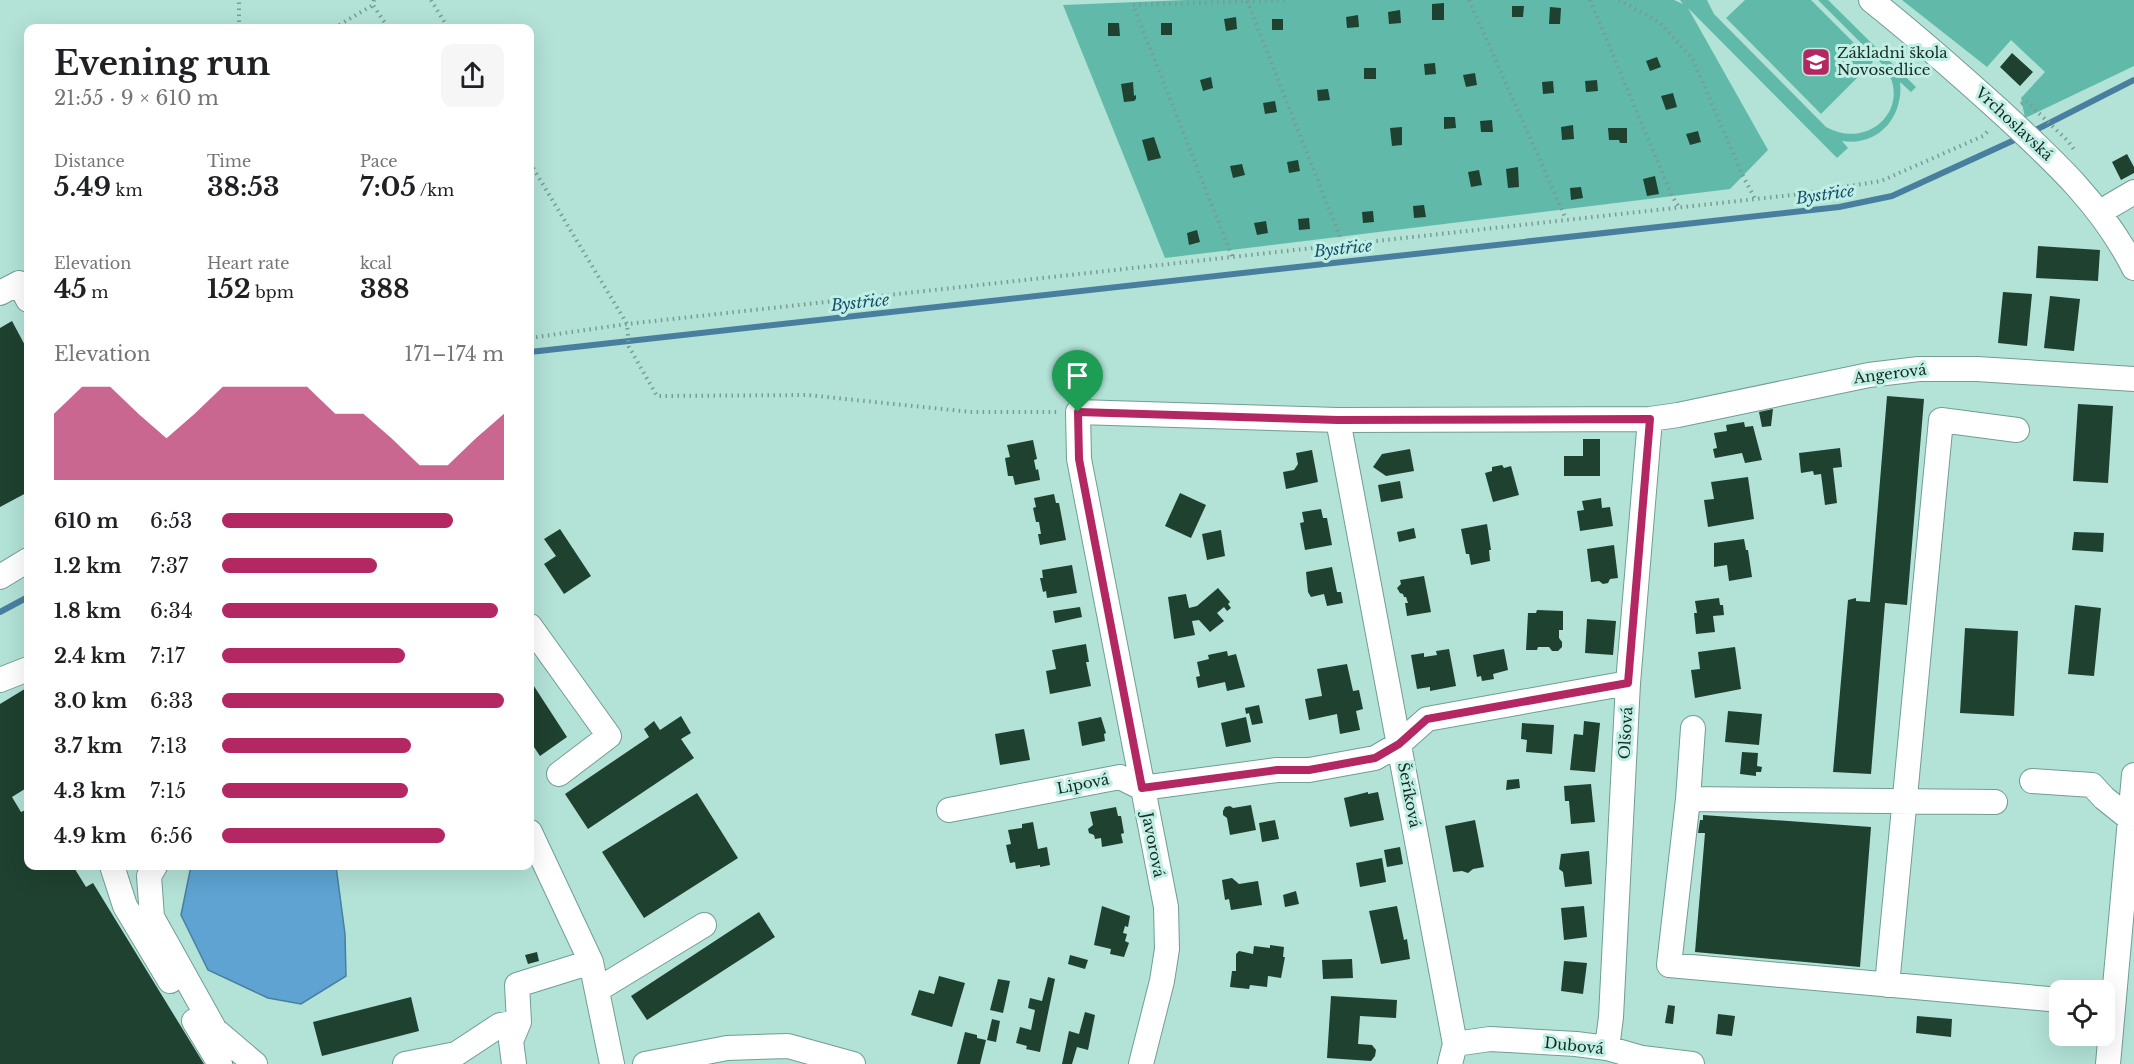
<!DOCTYPE html>
<meta charset="utf-8">
<style>
body{margin:0;font-family:"Libre Baskerville",serif;background:#f6f6f6;color:#202124;height:100vh;display:flex;flex-direction:column;font-size:22px;white-space:nowrap}
*{box-sizing:border-box;margin:0}
p{font-size:20px;color:#757577}
.icon{flex:none;width:33px;height:33px;fill:none;stroke:currentColor;stroke-width:2;stroke-linecap:round;stroke-linejoin:round}
.map{position:relative;flex:1;overflow:hidden}
.drawer{position:absolute;left:24px;top:24px;width:510px;height:846px;display:flex;flex-direction:column;background:#fff;border-radius:12px;box-shadow:0 6px 24px #0002}
.drawer>*{flex:none}
.buttons{position:absolute;left:2049px;top:980px;display:grid;gap:12px}
.buttons a{display:grid;place-items:center;width:66px;height:66px;border-radius:12px;background:#fff;box-shadow:0 6px 24px #0002;font-size:30px}
.pin{position:absolute;display:grid;place-items:center;width:51px;height:51px;color:#fff;margin:-62px -26px;border-radius:50% 50% 50% 0;rotate:-45deg;box-shadow:0 0 6px #0007}
.pin .icon{rotate:45deg}
.round{display:grid;place-items:center;flex:none;width:63px;height:63px;border-radius:12px;background:#f6f6f6}
.headline{display:flex;align-items:center;justify-content:space-between;height:102px;padding:0 30px}
h1{font-size:33px;font-weight:700;line-height:45px}
.stats{display:grid;grid-template-columns:repeat(3,1fr);gap:9px;height:102px;padding:6px 30px}
.stats div{display:grid;align-content:center}
.stats b{font-size:26px;font-weight:700}
.stats small{font-size:16px;font-weight:400}
.stats p{font-size:16px}
.chart{height:168px;padding:12px 30px}
.chart p{display:flex;justify-content:space-between}
.chart svg{width:100%;height:108px;margin-top:6px;fill:#b32863;opacity:.7}
ul{padding:0 30px;list-style:none;font-size:20px}
li{display:grid;grid-template-columns:96px 72px 1fr;align-items:center;height:45px}
li i{height:15px;border-radius:8px;background:#b32863}
.map>svg:first-child{display:block}
</style>
<div class="map">
<svg width="2134" height="1064" viewBox="0 0 2134 1064">
<rect width="100%" height="100%" fill="#b3e2d7"/>
<path fill="#61baa9" d="M1186,0H1674L1683,4L1680,0H1707L1714,14L1826,127C1869,151 1914,107 1884,66L1818,0H1828L1916,87L1911,92L1900,82C1904,117 1878,147 1842,141L1848,148L1837,158L1688,8L1768,150L1730,189L1165,258L1063,5Z
M1745,0H1811L1873,62L1821,114L1726,18Z
M1902,0H2134V66L2025,118L2021,98L2045,72L2011,40L1987,67Z"/>
<path fill="#5ea3d2" stroke="#497f9e" stroke-width="1.5" d="M191,866H336L345,934L346,976L301,1004L268,998L208,970L181,915Z"/>
<g fill="none" stroke-linecap="round" stroke-linejoin="round">
<path stroke="#497f9e" stroke-width="6" d="M2030,133L2134,80
M530,352L1839,207L1892,196L2021,137
M0,612L28,597"/>
</g>
<path fill="#1f4130" d="M1444,3V20H1432V4Z
M1512,6H1524L1523,17H1512Z
M1550,7L1561,8L1560,24H1549Z
M1400,10L1401,23L1389,24L1388,12Z
M1358,15L1359,27L1347,28L1346,17Z
M1236,17L1237,29L1226,31L1224,19Z
M1272,19H1283V30H1272Z
M1108,23H1119L1120,36H1108Z
M1161,23H1172V35H1161Z
M2012,53L2033,72L2020,86L2000,67Z
M1657,57L1661,67L1650,71L1646,61Z
M1435,63L1436,74L1425,75L1424,64Z
M1364,68H1376V79H1364Z
M1475,73L1477,85L1466,87L1463,75Z
M1211,77L1213,88L1203,91L1200,80Z
M1597,80L1598,91L1586,92L1585,81Z
M1553,81L1554,93L1543,94L1542,82Z
M1133,82L1134,96L1136,95V99L1134,101L1124,102L1121,84Z
M1328,89L1330,100L1318,101L1317,90Z
M1673,93L1677,107L1666,110L1661,96Z
M1275,101L1277,112L1265,114L1263,103Z
M1444,117H1455L1456,128L1444,129Z
M1492,120L1493,132H1481L1480,121Z
M1573,125L1574,139L1562,140L1561,127Z
M1402,127V145L1392,146L1390,128Z
M1608,128H1627V143H1620L1619,140H1609Z
M1698,131L1701,142L1690,145L1686,134Z
M1154,137L1161,158L1148,161L1142,140Z
M2127,154L2134,167V173L2121,180L2112,162Z
M1298,160L1300,171L1289,173L1287,162Z
M1242,164L1245,175L1233,178L1230,166Z
M1518,167L1519,187L1508,188L1506,169Z
M1479,170L1482,185L1471,187L1468,172Z
M1655,176L1659,194L1647,196L1643,179Z
M1581,187L1583,198L1571,200L1570,188Z
M1424,205L1426,217L1414,218L1413,206Z
M1373,211L1374,222L1363,223L1362,212Z
M1309,218L1310,229L1299,230L1298,219Z
M1266,221L1268,233L1257,235L1254,223Z
M1197,230L1200,242L1189,245L1187,233Z
M2038,246L2100,250L2098,281L2036,278Z
M2003,292L2032,294L2027,346L1998,343Z
M2050,296L2080,299L2074,351L2044,348Z
M12,321L28,351V492L0,507V328Z
M1887,396L1924,399L1907,605L1885,603L1871,774L1833,772L1848,600L1856,598V601L1870,602Z
M2078,404L2113,406L2108,483L2073,481Z
M1773,409L1771,426L1762,427L1759,412Z
M1744,422L1745,427L1753,426L1762,460L1745,463L1742,453L1715,458L1713,449L1717,448L1714,433L1727,431L1726,425Z
M1583,439H1600V476H1564V456H1583Z
M1033,440L1037,459L1034,460L1036,470L1038,469L1040,480L1015,485L1013,476H1008L1005,458L1010,457L1007,445Z
M1840,448L1842,467L1833,468L1837,503L1825,505L1821,474L1814,475L1813,471L1801,473L1799,453Z
M1410,449L1414,471L1386,476L1373,467L1382,454Z
M1312,450L1318,482L1286,489L1283,472L1294,470L1298,464L1296,453Z
M1502,465L1504,468L1511,466L1519,495L1493,502L1485,473L1492,471V467Z
M1748,477L1754,519L1708,527L1704,500L1714,499L1711,482Z
M1400,481L1403,498L1381,502L1378,485Z
M1180,493L1206,505L1191,538L1165,526Z
M1054,494L1056,503H1059L1066,540L1040,545L1038,534H1041L1039,522H1036L1033,508L1036,507L1034,498Z
M1601,498L1602,508L1610,507L1613,526L1580,531L1577,511L1584,510L1582,501Z
M1321,509L1323,518H1327L1332,545L1305,550L1300,523L1304,522L1302,512Z
M1487,524L1491,550H1489L1490,561L1471,565L1469,554H1466L1461,529Z
M1414,528L1416,538L1399,542L1397,532Z
M560,529L591,576L564,594L544,564L556,556L544,539Z
M1221,530L1225,556L1207,560L1202,534Z
M2074,532L2104,533L2103,552L2072,550Z
M1744,539L1746,550H1748L1752,577L1729,581L1727,565L1714,567V543Z
M1614,545L1618,578L1610,579L1608,583L1603,584L1599,581L1591,582L1587,549Z
M1072,565L1077,593L1047,598L1046,591L1043,592L1040,578H1043L1042,570Z
M1332,567L1337,592H1341L1343,603L1327,606L1324,594L1311,597L1308,592L1306,572Z
M1424,576L1431,612L1407,616L1405,603H1408L1406,597H1404L1403,594L1400,593L1397,588L1401,584L1400,580Z
M1218,588L1230,602L1228,604L1231,608L1227,611L1224,607L1217,613L1224,621L1210,632L1199,620L1192,621L1195,635L1174,639L1168,597L1186,594L1189,608L1197,606Z
M1719,598L1720,605H1723L1724,615L1713,616L1715,632L1696,634L1694,613H1697L1695,601Z
M2075,605L2101,608L2094,676L2068,674Z
M1080,607L1082,617L1055,623L1053,611Z
M1537,610L1563,611V630H1559V638L1562,642V647L1558,651H1552L1549,647H1538L1537,650H1526L1528,613H1536Z
M1587,619L1616,621L1613,655L1585,653Z
M1965,628L2018,631L2014,716L1960,713Z
M1086,644L1089,662H1086L1091,686L1050,694L1046,671L1056,669L1052,650Z
M1735,647L1741,689L1695,698L1691,670L1700,669L1698,652Z
M1449,649L1456,686L1430,691V687L1417,689L1411,655L1424,653V657L1437,655L1436,651Z
M1504,649L1508,670L1493,674L1494,679L1482,681L1481,676L1477,677L1473,655Z
M1227,651L1228,656L1236,654L1245,687L1227,691L1225,682L1198,688L1196,677L1200,676L1197,662L1209,659L1208,655Z
M1347,664L1353,691L1359,690L1363,709L1356,711L1360,730L1340,734L1337,714L1309,720L1305,699L1322,696L1317,669Z
M530,680L567,737L540,756L530,741Z
M28,687V787L12,797L21,812L28,809V866H73L86,887L93,883L204,1064H0V704Z
M1259,705L1263,723L1252,725L1249,713L1246,714L1245,708Z
M1728,711L1762,714L1759,745L1725,742Z
M681,716L691,733L681,739L694,758L588,829L565,794L649,737L644,729L654,721L660,730Z
M1101,717L1106,733L1104,734L1105,741L1082,746L1078,722Z
M1246,717L1251,742L1226,747L1221,723Z
M1584,721L1600,723L1595,772L1570,770L1574,734L1583,735Z
M1522,723L1554,725L1552,754L1526,752L1527,740L1521,739Z
M1024,729L1030,760L1000,765L995,734Z
M1742,752L1758,753L1757,766L1762,767L1761,772H1756V776L1740,774Z
M1519,779L1520,788L1506,790L1507,780Z
M1591,784L1595,822L1571,824L1569,801H1565L1564,786Z
M1368,792V794L1378,792L1384,820L1350,827L1344,798Z
M697,793L738,858L644,918L602,852Z
M1251,805L1256,830L1230,835L1227,818L1223,815V811L1225,807L1230,806L1233,808Z
M1116,807L1118,816H1121L1124,833L1121,834L1123,843L1102,847L1101,838L1095,839L1094,835L1089,833L1088,829L1093,825L1090,812Z
M1703,815L1871,827L1860,967L1695,952L1705,833H1698L1700,820H1703Z
M1275,820L1279,839L1262,842L1259,823Z
M1475,820L1484,867L1473,869L1468,873L1462,871L1453,872L1445,826Z
M1033,822L1038,849L1047,847L1050,865L1040,867V865L1016,869L1015,862L1010,863L1006,845L1011,844L1008,830L1022,828V824Z
M1400,847L1403,864L1387,867L1384,850Z
M1589,851L1592,884L1565,887L1563,872L1559,869L1561,854Z
M1382,858L1386,882L1360,887L1356,863Z
M1232,878L1239,884L1258,881L1262,905L1231,910L1229,899L1225,900L1222,880Z
M1296,891L1299,904L1285,907L1283,895Z
M1102,906L1130,916L1128,927L1125,926L1123,933L1127,934L1125,941L1129,943L1124,957L1110,954L1111,949L1094,945Z
M1397,906L1404,940L1407,939L1410,959L1381,964L1369,911Z
M1584,906L1587,937L1564,940L1561,908Z
M759,912L775,937L647,1020L631,996Z
M1270,945L1284,947L1283,957H1285L1281,978L1268,976L1267,987L1250,985L1249,989L1230,987L1232,971H1236V954L1239,951L1253,954L1254,946L1270,948Z
M537,952L539,961L528,964L525,955Z
M1070,955L1088,960L1085,969L1068,964Z
M1352,959L1353,978L1323,979L1322,960Z
M1564,961L1587,963L1583,994L1561,991Z
M939,976L965,983L952,1027L911,1015L919,990L934,994Z
M1048,977L1055,979L1040,1052L1026,1049L1027,1046L1016,1043L1020,1027L1031,1030L1035,1010L1028,1008L1030,998L1042,1001Z
M998,979L1010,981L1003,1013L990,1010Z
M1331,996L1397,1000L1396,1018L1360,1016L1358,1044L1372,1045L1376,1050L1375,1056L1371,1061L1327,1058Z
M411,997L419,1031L322,1056L313,1022Z
M1668,1005L1675,1006L1673,1024L1665,1023Z
M1085,1012L1095,1015L1088,1050L1077,1047L1072,1064H1062L1069,1031L1079,1034Z
M1718,1014L1735,1016L1732,1036L1716,1034Z
M1917,1016L1952,1019L1951,1037L1916,1033Z
M992,1019L1000,1021L996,1042L987,1040Z
M965,1032L977,1035V1038L986,1040L980,1064H957Z"/>
<g fill="none" stroke-linecap="round" stroke-linejoin="round">
<g stroke="#709d94" stroke-width="26">
<path id="minor" d="M1871,0C1915,35 1957,72 1999,110C2052,159 2101,203 2134,268
M2100,212L2134,192
M0,293L19,283L28,300
M1338,420L1455,1044L1450,1064
M0,577L28,560
M530,626L609,736L559,774
M0,680L28,669
M1693,728L1688,799L1669,965L2060,1000
M2032,781L2092,785L2104,798L2129,818
M1688,799L1995,802
M949,810L1120,777L1142,788L1277,770H1309L1375,758L1399,744L1427,719L1628,683
M530,832L591,962L612,1064
M112,866L125,906L170,981
M155,866L149,876L152,917L215,1030L255,1064
M1887,985L1941,420L2017,430
M597,990L704,925
M194,1021L220,1064
M1455,1044L1490,1039L1576,1044L1607,1048L1642,1058L1692,1064
M1607,1048L1611,1017L1628,683L1650,419
M405,1064L456,1054L500,1025L519,1022
M514,1064L511,1041L519,1022L517,985L591,962
M645,1064L727,1048L788,1046L853,1064
M1141,1064L1162,981L1167,949L1166,907L1079,459L1078,412L1338,420L1650,419L1678,415L1869,375L1919,369H1977L2134,379
M2108,1064L2134,775"/>
</g>
<path stroke="#779c93" stroke-width="4" stroke-dasharray="1.5 4.5" stroke-linecap="butt" d="M374,0L373,5L385,23
M431,0L448,28
M1469,0L1566,219
M1590,0L1672,196L1679,207
M1619,0L1659,22L1692,58L1743,176L1755,199
M1247,1L1343,244
M239,28V0
M334,28L373,5
M2021,104L2026,101L2068,141L2075,151
M530,163L627,324L629,347L657,396L808,395L971,412H1059
M1232,256L1133,5L1289,0
M530,338L627,324L1792,195L1881,181L1983,136L1989,130"/>
<use href="#minor" stroke="#fff" stroke-width="24"/>
</g>
<g fill="none" stroke-linecap="round" stroke-linejoin="round">
<g stroke="#fff" stroke-width="12">
<path id="route" d="M1078,412L1338,420L1650,419L1628,683L1427,719L1399,744L1375,758L1309,770H1277L1142,788L1079,459Z"/>
</g>
<use href="#route" stroke="#b32863" stroke-width="8"/>
</g>
<defs>
<g id="school-square" transform="scale(1.5)"><rect x="-9" y="-9" width="18" height="18" rx="4" fill="#b32863" stroke="#c0efe4"/><path d="M0-5L7-2L0 1L-7-2ZM-4 1L0 2.5L4 1V4Q0 6-4 4Z" fill="#fff"/></g>
</defs>
<g fill-rule="evenodd">
<use href="#school-square" x="1816" y="62"/>
</g>
<g text-anchor="middle" stroke-width="6" stroke-linejoin="round" paint-order="stroke">
<g font-size="15" fill="#172a26" stroke="#c0efe4" text-anchor="start">
<text x="1837" y="58">Základni škola<tspan x="1837" dy="17">Novosedlice</tspan></text>
</g>
<g font-size="15" fill="#172a26" stroke="#c0efe4">
<text transform="translate(2014 124) rotate(43)" y="5">Vrchoslavská</text>
<text transform="translate(1890 374) rotate(-7)" y="5">Angerová</text>
<text transform="translate(1626 733) rotate(-87)" y="5">Olšová</text>
<text transform="translate(1083 784) rotate(-11)" y="5">Lipová</text>
<text transform="translate(1409 795) rotate(79)" y="5">Šeříková</text>
<text transform="translate(1153 845) rotate(79)" y="5">Javorová</text>
<text transform="translate(1574 1046) rotate(6)" y="5">Dubová</text>
</g>
<g font-size="16" font-style="italic" fill="#174c6d" stroke="#c0efe4">
<text transform="translate(1825 194) rotate(-8)" y="6">Bystřice</text>
<text transform="translate(1343 248) rotate(-6)" y="6">Bystřice</text>
<text transform="translate(860 302) rotate(-6)" y="6">Bystřice</text>
</g>
</g>
</svg>
<div class="buttons">
<a><svg class="icon" aria-label="locate" viewBox="0 0 24 24"><circle cx="12" cy="12" r="6"/><path d="M12 2v4M12 18v4M2 12h4M18 12h4"/></svg></a>
</div>
<div class="pin" style="left:1078px;top:412px;background:#1e9e55"><svg class="icon" aria-label="arrive" viewBox="0 0 24 24"><path d="M6 21V4h12l-3 4 3 4H6"/></svg></div>
<section class="drawer">
<div class="headline"><div><h1>Evening run</h1><p>21:55 · 9 × 610 m</p></div><a class="round"><svg class="icon" aria-label="share" viewBox="0 0 24 24"><path d="M12 15V3M7 8l5-5 5 5M5 13v7h14v-7"/></svg></a></div>
<div class="stats">
<div><p>Distance</p><b>5.49<small> km</small></b></div>
<div><p>Time</p><b>38:53</b></div>
<div><p>Pace</p><b>7:05<small> /km</small></b></div>
</div>
<div class="stats">
<div><p>Elevation</p><b>45<small> m</small></b></div>
<div><p>Heart rate</p><b>152<small> bpm</small></b></div>
<div><p>kcal</p><b>388</b></div>
</div>
<div class="chart"><p><span>Elevation</span>171–174 m</p>
<svg viewBox="0 0 160 44" preserveAspectRatio="none"><path d="M0 44V17L10 6L20 6L30 17L40 27L50 17L60 6L70 6L80 6L90 6L100 17L110 17L120 27L130 38L140 38L150 27L160 17V44z"/></svg>
</div>
<ul>
<li><b>610 m</b>6:53<i style="width:82%"></i></li>
<li><b>1.2 km</b>7:37<i style="width:55%"></i></li>
<li><b>1.8 km</b>6:34<i style="width:98%"></i></li>
<li><b>2.4 km</b>7:17<i style="width:65%"></i></li>
<li><b>3.0 km</b>6:33<i style="width:100%"></i></li>
<li><b>3.7 km</b>7:13<i style="width:67%"></i></li>
<li><b>4.3 km</b>7:15<i style="width:66%"></i></li>
<li><b>4.9 km</b>6:56<i style="width:79%"></i></li>
</ul>
</section>
</div>
